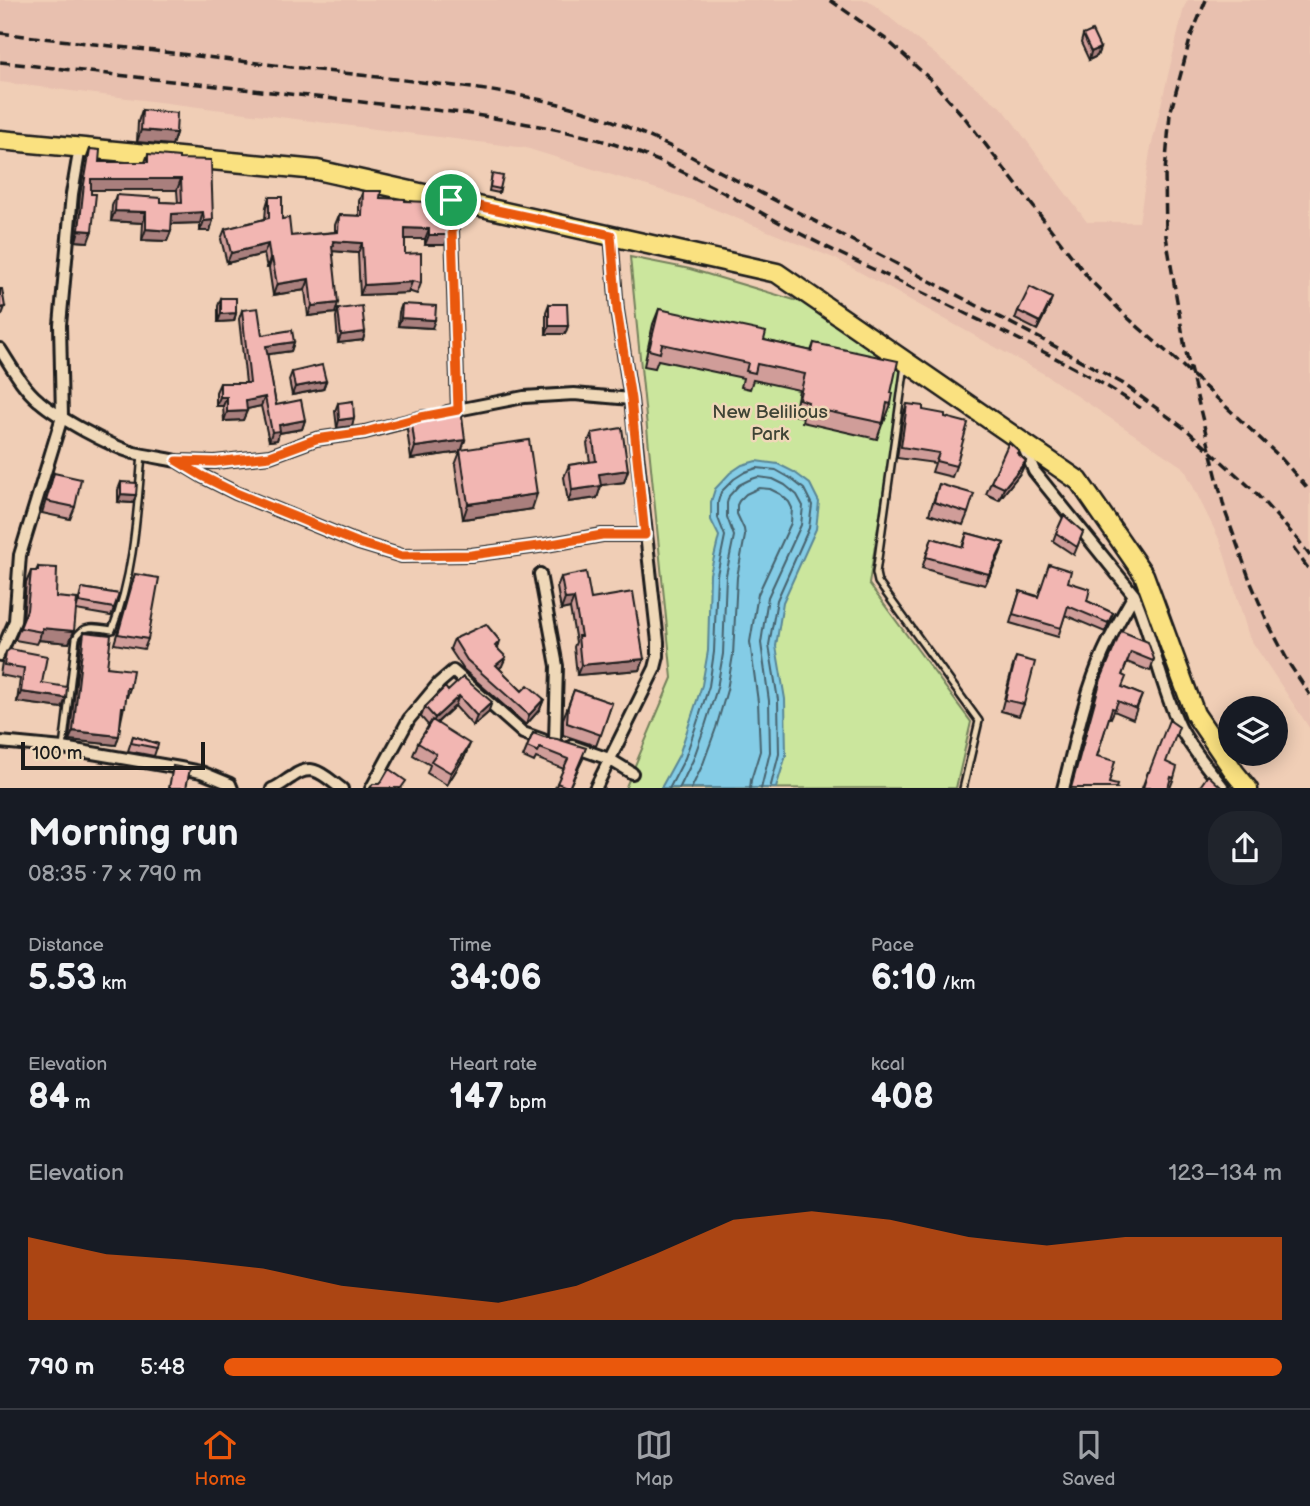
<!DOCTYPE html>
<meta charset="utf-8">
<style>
body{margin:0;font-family:"Balsamiq Sans",sans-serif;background:#20242c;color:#f1f3f6;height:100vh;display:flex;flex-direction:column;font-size:26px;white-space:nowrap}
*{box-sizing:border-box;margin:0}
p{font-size:23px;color:#9ea1a6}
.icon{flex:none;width:38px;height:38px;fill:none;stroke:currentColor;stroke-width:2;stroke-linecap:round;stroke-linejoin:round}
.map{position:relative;height:788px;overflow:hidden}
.details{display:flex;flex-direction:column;background:#171b24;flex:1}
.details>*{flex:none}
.controls{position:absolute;left:1218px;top:696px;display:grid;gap:14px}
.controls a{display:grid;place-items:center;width:70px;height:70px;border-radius:50%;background:#171b24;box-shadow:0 4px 18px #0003;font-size:35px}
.scale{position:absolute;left:21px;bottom:18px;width:184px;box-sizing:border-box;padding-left:7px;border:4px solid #1c1c1c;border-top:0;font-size:19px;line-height:24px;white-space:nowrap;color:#1c1c1c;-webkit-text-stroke:5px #efd8b8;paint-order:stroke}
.pin{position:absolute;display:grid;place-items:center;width:60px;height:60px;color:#fff;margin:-30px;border:4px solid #fff;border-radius:50%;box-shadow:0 2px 7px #0007}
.round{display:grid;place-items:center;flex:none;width:74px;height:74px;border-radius:28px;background:#20242c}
.head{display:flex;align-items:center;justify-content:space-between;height:119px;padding:0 28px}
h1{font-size:38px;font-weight:700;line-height:52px}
.stats{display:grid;grid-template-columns:repeat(3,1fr);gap:10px;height:119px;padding:7px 28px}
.stats div{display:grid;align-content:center}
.stats b{font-size:35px;font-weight:700}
.stats small{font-size:19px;font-weight:400}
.stats p{font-size:19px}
.chart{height:196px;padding:14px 28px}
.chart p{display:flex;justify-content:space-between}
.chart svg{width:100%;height:126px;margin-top:7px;fill:#ea580c;opacity:.7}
ul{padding:0 28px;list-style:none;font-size:23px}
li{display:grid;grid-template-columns:112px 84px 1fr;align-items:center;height:52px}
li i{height:18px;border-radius:9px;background:#ea580c}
.tabs{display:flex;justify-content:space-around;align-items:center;height:98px;border-top:2px solid #363941;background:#171b24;font-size:19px;color:#9ea1a6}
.tabs a{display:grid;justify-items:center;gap:4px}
.tabs .on{color:#ea580c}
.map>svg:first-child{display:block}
</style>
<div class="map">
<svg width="1310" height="789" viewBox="0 0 1310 789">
<rect width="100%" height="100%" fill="#f0ceb6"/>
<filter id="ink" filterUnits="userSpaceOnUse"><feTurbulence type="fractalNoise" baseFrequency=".0143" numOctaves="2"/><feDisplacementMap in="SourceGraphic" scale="14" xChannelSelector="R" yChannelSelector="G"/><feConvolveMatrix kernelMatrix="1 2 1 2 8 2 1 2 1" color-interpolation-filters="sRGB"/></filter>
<g filter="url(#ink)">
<path fill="#e8c0af" d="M0,0H868L1004,110L1087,222H1139L1150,152L1184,7L1188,0H1310V729L1249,637L1221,543L1184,468L1046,375L836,259L692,200L526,148L0,82Z"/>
<path fill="#cbe69d" stroke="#74815c" stroke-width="2" d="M630,257L690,269L838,313L903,368L869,584L971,722L956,788L625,789L672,678Z"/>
<path fill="#84cce6" stroke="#5a8695" stroke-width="2" d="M756,461L778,464L794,472L810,484L819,502L816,529L783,602L776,646L785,699L786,755L776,788H661L679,755L702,685L708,651L710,574L719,536L711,520V502L715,489L730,473L742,465Z"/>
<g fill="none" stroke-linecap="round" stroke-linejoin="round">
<path stroke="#46626d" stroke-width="2" d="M669,789L685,758L697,723L709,686L714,652L717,575L725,536L718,518V502L721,492L734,479L745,472L757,468L776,470L790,478L804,489L812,505L809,528L777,600L769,645L778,700L779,754L770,789
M679,789L693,760L705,726L717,688L723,654L726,575L734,536L727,517V503L729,496L739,485L749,480L758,477L773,479L785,485L797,495L803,506L801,525L768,597L761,643L769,701L770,752L761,789
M691,789L703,764L716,728L727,690L733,655L737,577L745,536L744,529L737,514V505L739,501L746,494L759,488L770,489L780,494L789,502L792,508L791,523L758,594L750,642L758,702L760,751L751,780L750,789"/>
<g stroke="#1c1c1c" stroke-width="10">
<path id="lane" d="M905,365L876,573L878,582L979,721L963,789
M63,748L76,638C83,623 99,628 112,630C134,575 137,513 142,454"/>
</g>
<g stroke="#1c1c1c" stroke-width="16">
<path id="street" d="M451,200L458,410
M0,349C11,366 23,388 39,401C60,419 108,445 134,453C148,456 163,458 177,461
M447,412L524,397L574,394L631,399
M424,417L365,432L316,439L270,456L215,462L177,461L202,476L236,493L359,543L402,556L471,555L546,545L602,535H645
M1023,445L1034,471L1134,595C1153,638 1160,685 1180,727C1191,749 1209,769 1224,789
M540,574L557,666L555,741
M0,655L15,621L20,555L62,417L60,325L72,194L80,147
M0,742L63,748L180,768L201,772L230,784L232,789
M572,746L609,759L632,773
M272,789C280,786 285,781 292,777C313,761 324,776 342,789
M371,789L409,719L439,683L453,671L523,733L543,740
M595,789L655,668L658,656V642L631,399L617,310L611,235
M1063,789C1075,743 1084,696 1103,653C1112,633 1123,614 1134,595"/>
</g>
<g stroke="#1c1c1c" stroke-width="23">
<path id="primary" d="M0,140L317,170L777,273L1079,481L1144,575L1195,714L1235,773L1248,789"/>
</g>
<use href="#lane" stroke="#efd8b8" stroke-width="5"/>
<use href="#street" stroke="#efd8b8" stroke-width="10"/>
<use href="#primary" stroke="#fae180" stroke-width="18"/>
<path stroke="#1c1c1c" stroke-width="3.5" stroke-dasharray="10 5" stroke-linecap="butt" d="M830,0L887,40L930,79L965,118L1090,280L1128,318L1177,361L1279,456L1310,491
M1206,0L1191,36L1170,114L1165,172L1166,236L1185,348L1225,511L1251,583L1268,623L1290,665L1310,695
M0,33L472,88C508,93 543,99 578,109C616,120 652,138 688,155L1047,342L1122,383L1188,431L1251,488L1299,541L1310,556
M0,62L470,114C517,122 564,129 610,143C691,168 768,220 845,256C901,282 956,309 1012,336C1056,358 1102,381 1142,409
M1293,548L1310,571"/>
</g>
<path fill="#d09d99" stroke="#1c1c1c" stroke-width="2" d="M1083,35L1100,48L1097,56L1089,60L1081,43Z
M142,110L176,133L172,145L137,142L138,122Z
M90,149L99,162H145L148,154L179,159L213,220L210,231H200V223L171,224V231L167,241L142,240L143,223L111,221L112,206L116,195L161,202L178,203L177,190H91L88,242L76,241L80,195L86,160Z
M492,174L500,189L499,193L489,191Z
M363,191L380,198L405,201L445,245H425V239H405V254L421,283L417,294L408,291V293L360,295L358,253L332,251L335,313L308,316L305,290L273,295L269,268H267L264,254L227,263L221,239L225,229L265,219L266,207L269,197L291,236L335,232V225L339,215L359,216V201Z
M221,298L236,313L234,321L218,322V306Z
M402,304L432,328L398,326L399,312Z
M549,304L568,326L565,334H546V312Z
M1049,306L1037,330L1015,319L1018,311Z
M338,309L365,332L363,340L338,343L336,317Z
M659,309L764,340L811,351L814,343L891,393V404L885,420L884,419L877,439L802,422L803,417L794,415L799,390L753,380L750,389L741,387L743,378L658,360L655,368L644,366L653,324Z
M242,310L262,335L294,342L291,351L267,354L276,405L305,420L302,429L279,433L277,440L269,441L261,406L247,409L243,420L224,421L223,406H216V392L220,383H246L239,319Z
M292,372L326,381L323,389L292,395L289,380Z
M338,403L354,418L352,426L337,428L335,411Z
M907,404L923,410L956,466L952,477L932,472L935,463L897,458L903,415Z
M411,417L465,440L462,449L532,509L463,519L455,465L460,452L411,459L407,429Z
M592,433L628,470L624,482L601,485L597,498L568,502L564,477L569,465L590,462L587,444Z
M1019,451L1018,454L1026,461L1021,472L999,500L986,494L991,482Z
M54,473L75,507L70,519L42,513Z
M121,482L136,495L133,503L118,502V490Z
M939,484L968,513L963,525L929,514Z
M1083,532L1074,555L1053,541L1056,533Z
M967,533L1004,543L985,585L953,577L922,568L932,538L962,547Z
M38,567L56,597L74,631L69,643L39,640L37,644L15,640L23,620L26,583L31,571H36Z
M135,574L148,639L144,649L114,644Z
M561,577L591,599L644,659L640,670L577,675L574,647L576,642L570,608L561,610L557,587Z
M1068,582L1087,601L1113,613L1105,632L1065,615L1058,637L1010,623L1020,591L1038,596Z
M82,588L119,594L111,616L76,610Z
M1121,631L1154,659L1150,671L1127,662L1122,675V687L1142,695L1133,719L1114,711L1111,718L1109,717L1097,756L1109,783L1116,788H1070L1098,688Z
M84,632L107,667L130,688L127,697H126L116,745L69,740L81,641Z
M454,639L500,641L498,648L502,666L499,669L522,691L544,699L540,709L526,725L464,670L450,649Z
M6,652L42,683L66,698L62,708L17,702L20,679L0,675L2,662Z
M1016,657L1024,704L1019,716L1001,711L1012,669Z
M574,690L612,703L596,746L563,735V719Z
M448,691L488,713L473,726L455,706L437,723L465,756L447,785L427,773L430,765L413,755L418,743L429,726L421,717L425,707Z
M533,733L583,759L569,788H555L564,769L536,758L534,762L523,757Z
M133,736L158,744L154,756L128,751Z
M1166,762L1174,778L1170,788H1142L1148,772H1149Z"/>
<path fill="#a97f7d" stroke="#1c1c1c" stroke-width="2" d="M1100,48L1097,56L1089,60L1091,52Z
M141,130L176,133L172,145L137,142Z
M91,179H181L177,190H88Z
M115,211L146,212L143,223L111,221Z
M203,212L200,223L168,224L172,214Z
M213,220L210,231H200L204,221Z
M405,228L429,229L425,239H402Z
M146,229L171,231L167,241L142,240Z
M79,230L92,231L88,242L76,241Z
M429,235H448L445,245H425Z
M333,241L362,243L358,253L332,251L330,256Z
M268,244L264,254L227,263L231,253Z
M270,258H272L269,268H267Z
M309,279L305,290L273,295L277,284Z
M412,282L408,293L360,295L364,285Z
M1052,298L1049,306L1037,330L1040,322Z
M338,303L335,313L308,316L312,306Z
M5,307L2,315L0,316V308Z
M236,313L234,321L218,322L221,314Z
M401,318L435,320L432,328L398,326Z
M549,326H568L565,334H546Z
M365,332L363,340L338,343L341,335Z
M294,342L291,351L263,355L266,346Z
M326,381L323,389L292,395L295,387Z
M220,397H227L223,406H216Z
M265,397L261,406L243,410L246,401Z
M247,411L243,420L224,421L227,412Z
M354,418L352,426L337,428L339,420Z
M305,420L302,429L279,433L277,440L269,441L272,432L279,425Z
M465,440L461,452L460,450V452L411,459L415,447Z
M1026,461L1021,472L999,500L1004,488Z
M628,470L624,482L595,486L599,474Z
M601,486L597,498L568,502L572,490Z
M121,494L136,495L133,503L118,502Z
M537,494L532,509L463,519L468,504Z
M1004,543L1000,554L985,585L989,574Z
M574,598L570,608L561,610L565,599Z
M42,628L74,631L69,643L39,640Z
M506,657L502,666L492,675L496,665Z
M644,659L640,670L577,675L581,665Z
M21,692L66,698L62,708L17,702Z
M459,696L455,706L431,728L435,718Z
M544,699L540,709L526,725L529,715Z
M492,702L488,713L473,726L477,716Z
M73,731L119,736L116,745L69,740Z
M470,744L465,756L447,785L451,773Z"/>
<path fill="#f2b6b2" stroke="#1c1c1c" stroke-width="2" d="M1092,31L1100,48L1091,52L1083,35Z
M142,110L177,113L176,133L141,130Z
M90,149L100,150L99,162H148V154L179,157V159L211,160L213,220L204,221L203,212L172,214L171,231L146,229V212L115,211L116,195L161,198V202L182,203L181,179H91V194H96L92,231L79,230L84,184Z
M492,174L503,176L500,189L490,187Z
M363,191H381L380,198L405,199V201L428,202V201L447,200L448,235H429V229L405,228V254L421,253V283L412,281V282L364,285L362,243L333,241L334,245L332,246L338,303L312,306L309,279L277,284L272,258H270L268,244L231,253L225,229L269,218V197H282V219L289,218L291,236L338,232L339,215L362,216Z
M1030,287L1052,298L1040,322L1018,311Z
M0,289H2L5,307L0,308Z
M221,298H236V313L221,314Z
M402,304L436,306L435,320L401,318Z
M549,304H567L568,326H549Z
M362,306L365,332L341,335L338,309Z
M258,308L262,335L292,330L294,342L266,346L276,405L301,400L305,420L279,425L280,431L272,432L265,397L246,401L247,411L227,412V397H220V383H250L242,310Z
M659,309L766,332L764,340L812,351L814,343L898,361L891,393H893L891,404L887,403L883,423L807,407L808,402L799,399L805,374L757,364L755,373L746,371L748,363L662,344L660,353L649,350Z
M322,365L326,381L295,387L292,372Z
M353,401L354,418L339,420L338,403Z
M907,404L923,406V410L945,414V417L968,423L956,466L936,461L939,453L901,447Z
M461,409L465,440L415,447L411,417Z
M622,428L628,470L599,474L601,486L572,490L569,465L596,461L592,433Z
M529,440L537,494L468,504L460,450Z
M1009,442L1019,451L1017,453L1026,461L1004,488L991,482Z
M54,473L81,479L75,507L46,501Z
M121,482L137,483L136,495L121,494Z
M939,484L974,494L968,513L934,502Z
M1064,515L1083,532L1077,547L1056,533Z
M967,533L1004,543L989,574L958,566L926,557L932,538L963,547Z
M1049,564L1071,571L1068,582L1090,589L1087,601L1113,613L1108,623L1068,606L1061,628L1013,614L1020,591L1038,597Z
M38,567L57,568L56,597L77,599L74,631L42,628V632L20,628L27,610L31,571H38Z
M586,572L591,599L633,592L644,659L581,665L578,636H581L574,598L565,599L561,577Z
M135,574L159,578L148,639L118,634Z
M82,588L119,594L114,608L79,602Z
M486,624L500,641L495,646L506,657L496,665L522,691L528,685L544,699L529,715L467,660L454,639Z
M1121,631L1148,642L1154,659L1153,661L1131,652L1122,675L1126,677L1122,687L1142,695L1136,709L1118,701L1115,709L1112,708L1097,756L1115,761L1109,783L1117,785L1116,788H1071L1101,679Z
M84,632L111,635L107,667L133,670L130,688H127L125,707H122L119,736L73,731Z
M10,649L47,656L42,683L67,687L66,698L21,692L24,668L4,665L6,652Z
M1016,657L1035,662L1024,704L1005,700Z
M463,677L492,702L477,716L459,696L435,718L425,707L445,687L448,691Z
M574,690L612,703L601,735L567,723L568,707Z
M432,720L470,744L451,773L431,761L436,754L418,743Z
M1169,720L1179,727L1166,762L1177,767L1174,778L1171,777L1168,788H1143L1148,772H1149Z
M533,733L544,737L557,739L586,748L569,788L557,783L568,759L540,748L538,752L527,747Z
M133,736L158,744L157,748L131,743Z
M173,766L190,769L186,788H169Z
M389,769L406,781L401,788H370L373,784H379L382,781Z
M1208,775L1222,788H1199Z"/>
</g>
<g fill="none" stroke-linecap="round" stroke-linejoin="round" filter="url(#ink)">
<g stroke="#fff" stroke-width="14">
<path id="route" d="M451,200L611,235L617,310L631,399L645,535H602L546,545L471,555L402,556L359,543L236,493L202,476L177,461L215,462L270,456L316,439L365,432L421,417L458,410Z"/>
</g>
<use href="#route" stroke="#ea580c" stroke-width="9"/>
</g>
<g text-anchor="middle" stroke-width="5" stroke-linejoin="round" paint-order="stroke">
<g font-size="19" fill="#3f4436" stroke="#efd8b8">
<text x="770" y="418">New Belilious<tspan x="770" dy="22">Park</tspan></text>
</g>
</g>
</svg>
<div class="controls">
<a><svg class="icon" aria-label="layers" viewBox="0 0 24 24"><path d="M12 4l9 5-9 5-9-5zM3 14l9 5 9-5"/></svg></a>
</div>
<div class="scale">100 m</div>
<div class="pin" style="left:451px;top:200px;background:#1e9e55"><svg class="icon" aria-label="arrive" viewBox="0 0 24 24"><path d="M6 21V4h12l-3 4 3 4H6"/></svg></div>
</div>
<section class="details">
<div class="head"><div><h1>Morning run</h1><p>08:35 · 7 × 790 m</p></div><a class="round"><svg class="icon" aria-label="share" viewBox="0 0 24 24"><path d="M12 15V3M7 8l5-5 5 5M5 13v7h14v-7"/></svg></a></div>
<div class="stats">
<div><p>Distance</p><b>5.53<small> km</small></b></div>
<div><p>Time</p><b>34:06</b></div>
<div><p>Pace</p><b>6:10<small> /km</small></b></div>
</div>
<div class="stats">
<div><p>Elevation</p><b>84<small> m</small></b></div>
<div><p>Heart rate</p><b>147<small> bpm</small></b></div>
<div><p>kcal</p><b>408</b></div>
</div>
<div class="chart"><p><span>Elevation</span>123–134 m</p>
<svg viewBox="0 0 160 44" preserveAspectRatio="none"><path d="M0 44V15L10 21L20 23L30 26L40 32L50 35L60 38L70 32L80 21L90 9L100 6L110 9L120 15L130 18L140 15L150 15L160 15V44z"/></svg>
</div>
<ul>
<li><b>790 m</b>5:48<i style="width:100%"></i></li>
</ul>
</section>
<nav class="tabs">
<a class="on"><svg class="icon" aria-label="home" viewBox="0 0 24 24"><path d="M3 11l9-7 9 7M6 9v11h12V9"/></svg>Home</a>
<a><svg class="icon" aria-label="map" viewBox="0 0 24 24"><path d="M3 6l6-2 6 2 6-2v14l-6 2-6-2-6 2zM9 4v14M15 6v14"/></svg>Map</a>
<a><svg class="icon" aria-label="saved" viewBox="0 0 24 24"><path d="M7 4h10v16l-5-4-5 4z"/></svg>Saved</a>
</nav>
